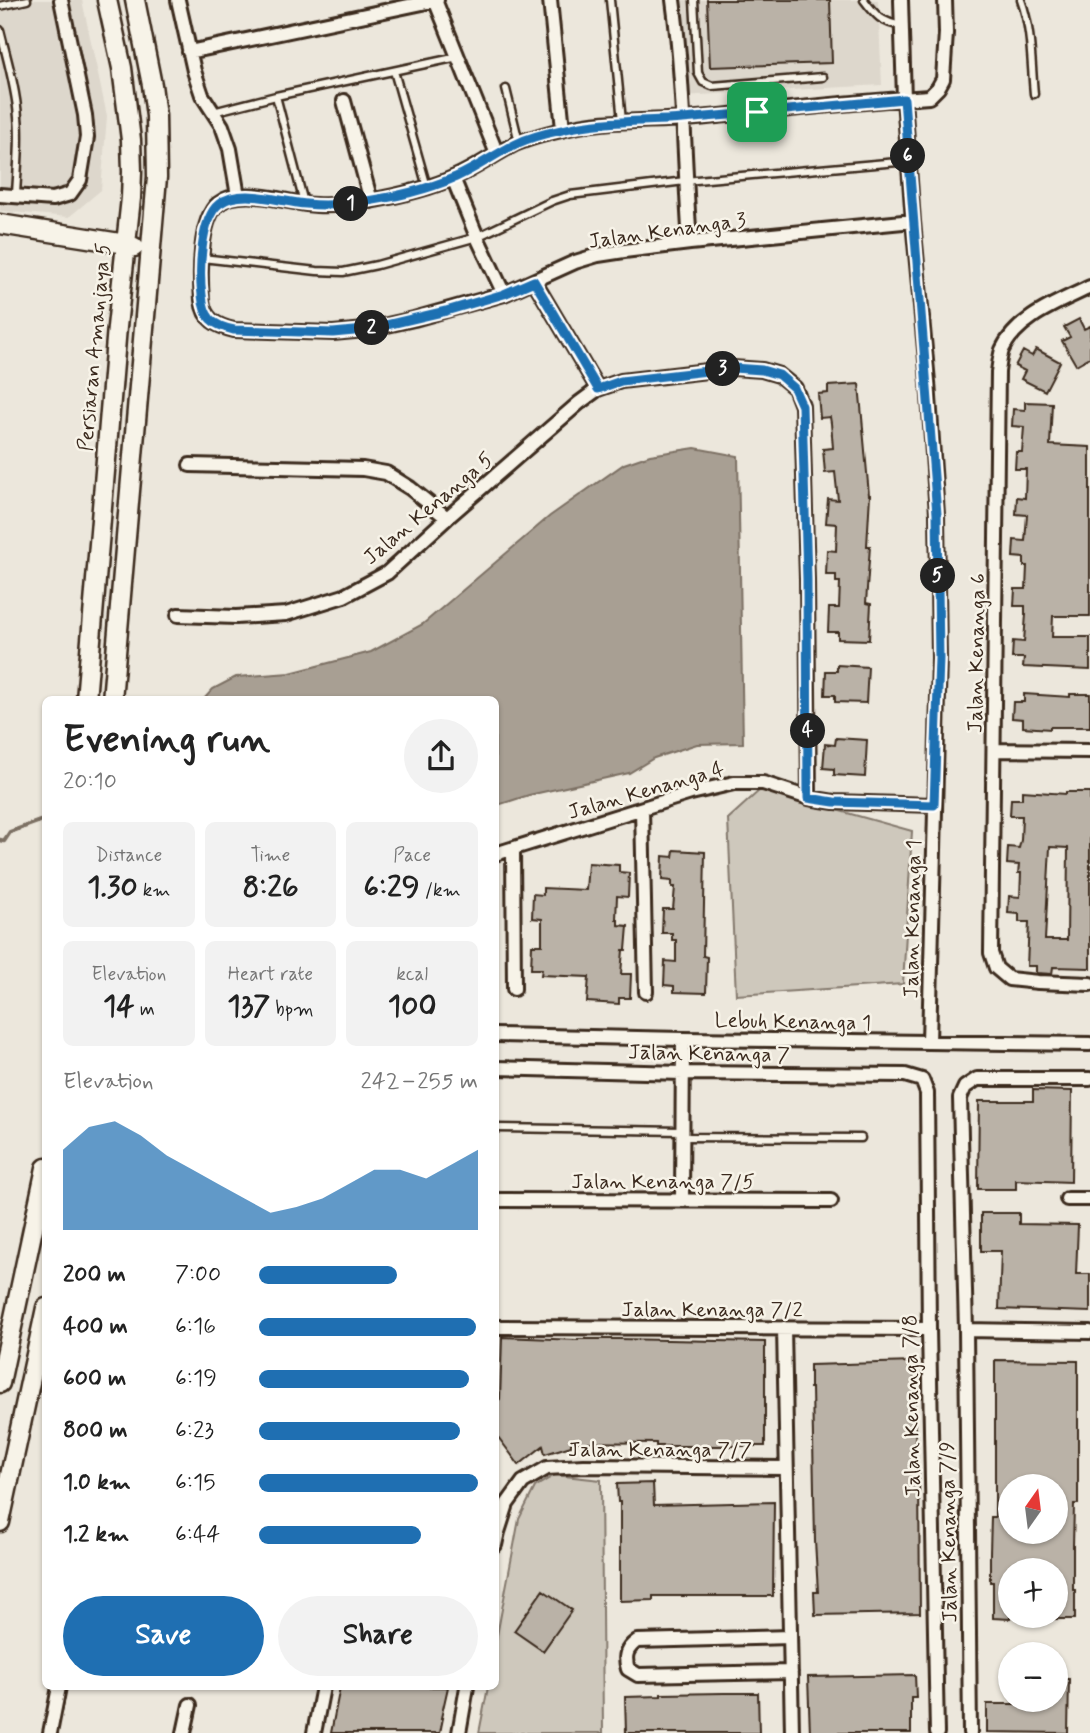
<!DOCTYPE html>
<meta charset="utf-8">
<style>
body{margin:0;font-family:Mynerve,sans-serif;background:#f2f2f2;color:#222;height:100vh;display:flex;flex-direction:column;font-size:26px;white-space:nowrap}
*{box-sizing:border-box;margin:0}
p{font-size:23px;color:#767676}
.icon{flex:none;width:38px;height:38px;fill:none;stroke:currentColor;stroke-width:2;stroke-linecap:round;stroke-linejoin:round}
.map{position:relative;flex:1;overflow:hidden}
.sheet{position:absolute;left:42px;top:696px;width:457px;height:994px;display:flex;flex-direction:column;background:#fff;border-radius:10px;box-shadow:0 2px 5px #0004}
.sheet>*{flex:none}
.needle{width:46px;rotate:14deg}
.buttons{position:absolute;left:998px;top:1474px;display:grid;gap:14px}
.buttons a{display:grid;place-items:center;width:70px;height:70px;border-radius:50%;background:#fff;box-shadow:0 2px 5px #0004;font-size:35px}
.pin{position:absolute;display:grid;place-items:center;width:60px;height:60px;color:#fff;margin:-30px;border-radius:14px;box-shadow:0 4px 10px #0006}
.km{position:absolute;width:35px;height:35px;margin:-18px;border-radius:50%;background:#222;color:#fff;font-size:19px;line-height:35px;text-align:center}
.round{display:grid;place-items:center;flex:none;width:74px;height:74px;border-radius:37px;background:#f2f2f2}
.head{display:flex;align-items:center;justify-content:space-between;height:119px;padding:0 21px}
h1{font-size:38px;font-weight:800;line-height:52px}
.figures{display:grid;grid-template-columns:repeat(3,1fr);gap:10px;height:119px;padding:7px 21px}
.figures div{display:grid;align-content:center;border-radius:10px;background:#f2f2f2;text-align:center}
.figures b{font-size:30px;font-weight:800}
.figures small{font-size:19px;font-weight:400}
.figures p{font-size:19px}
.chart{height:196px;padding:14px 21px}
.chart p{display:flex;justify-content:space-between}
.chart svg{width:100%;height:126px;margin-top:7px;fill:#1f6fb2;opacity:.7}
.primary-button{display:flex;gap:14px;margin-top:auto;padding:14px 21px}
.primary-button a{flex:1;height:80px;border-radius:42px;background:#1f6fb2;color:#fff;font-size:28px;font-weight:800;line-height:80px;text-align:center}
.primary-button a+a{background:#f2f2f2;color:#222}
ul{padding:0 21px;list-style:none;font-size:23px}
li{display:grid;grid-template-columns:112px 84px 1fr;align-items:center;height:52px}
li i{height:18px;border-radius:9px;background:#1f6fb2}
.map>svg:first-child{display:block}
</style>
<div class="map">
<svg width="1090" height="1733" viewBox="0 0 1090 1733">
<rect width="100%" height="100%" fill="#ece7dc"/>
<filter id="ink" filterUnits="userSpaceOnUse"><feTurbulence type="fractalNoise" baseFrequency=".0143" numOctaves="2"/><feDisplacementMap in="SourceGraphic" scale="14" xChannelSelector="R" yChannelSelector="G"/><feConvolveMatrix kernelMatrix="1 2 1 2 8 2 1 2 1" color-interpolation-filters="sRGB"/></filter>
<g filter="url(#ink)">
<path fill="#ddd7cc" d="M0,0H82L107,116L101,190L69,217L0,211Z
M668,0H878L882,85L682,96Z"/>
<path fill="#cec8bc" stroke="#84796d" stroke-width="2" d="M761,789L912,831L903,984L736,995L728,819Z
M555,1475L601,1480L603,1733H479L488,1687H495V1646L519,1519L535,1487Z"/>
<path fill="#a89f93" stroke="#7c7064" stroke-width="2" d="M695,448L738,456L743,743L697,744L654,758L629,773L529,795L495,806V700H203L213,689L236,677L290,673L371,652L423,624L550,516L624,464L650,455Z"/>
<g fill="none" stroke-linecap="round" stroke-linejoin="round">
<path stroke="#7c7064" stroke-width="4.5" d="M0,840L4,841L10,832L40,821"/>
</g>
<path fill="#bab2a7" stroke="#3b2a1e" stroke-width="2" fill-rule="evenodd" d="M707,0H830L832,63L710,67Z
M1079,319L1084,329L1090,326V357L1076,365L1062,341L1070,337L1064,327Z
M1036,349L1060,362L1045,391L1021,379L1025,371L1015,366L1023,351L1032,356Z
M859,384L869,495H870L867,546H870L866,603L871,604L869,640L838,639V632H828L829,608H839L840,582H836V575H826L827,550L836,551L837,524L826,523L828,499L838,500L835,472L825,473L823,449L833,448L831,423L830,417L820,418L818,394L828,393V386Z
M1025,402L1052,403L1050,445L1090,447V616H1053L1052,637H1090V670L1023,667L1024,658H1012L1013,641L1024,642L1026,614H1025V606H1014L1015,589H1026L1027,566H1024V558L1013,557L1014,540L1025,541L1027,515L1016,514L1017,497L1025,498L1026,469H1015L1016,452H1022L1024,427L1012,426L1013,409L1025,410Z
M837,665L868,667L866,703L835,702V695H825L826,671H837Z
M1024,694L1070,697V694H1090V727H1050V729L1023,727V719L1012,718L1013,702H1024Z
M836,738L867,740L865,777L834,775V769L823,768L825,744L835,745Z
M1022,791L1066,794V792H1090V968L1053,967L1052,974L1036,973V966H1027L1029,922H1019V914L1008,913L1009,896L1020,897L1021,873H1018L1019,865L1007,864L1008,847L1019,848L1021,840L1022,816H1010L1011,799H1022ZM1050,847L1068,848L1067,940H1045Z
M674,850L705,852L703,956L707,957L706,993L674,992V986L664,985L665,961L676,962V940H672V933H662L663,909H673L675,887H672V881L662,880L663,856L673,857Z
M588,863L619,865V872L629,873L628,897L617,896L616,919H618V925L628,926L626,950H623L621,974H631L630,998H619V1004L587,1002L589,977L541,975L542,969H531L532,945H542V919L532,918L533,894L543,895V888L586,890Z
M1033,1090L1072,1091L1071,1182L1016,1180V1189H978L979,1101H1033Z
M981,1213H1019V1224L1078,1225L1076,1274H1090V1312L999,1309L1001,1251H981Z
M502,1337L578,1340V1339H619L765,1342V1446H656V1443L571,1442V1446L545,1454L543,1446L519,1465L495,1433V1403L500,1399Z
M995,1360L1078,1361V1504H1074L1073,1547V1590H1075V1619H1055V1570H1010V1619L993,1618V1582H990V1553L991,1517H995ZM1010,1486H1055V1531H1010Z
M914,1362L916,1473H919L920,1613L815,1615L814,1592H818L815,1541L812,1388H810V1365Z
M653,1483L654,1505L774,1502L773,1596H653V1600L620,1601V1502H618L617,1484Z
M543,1590L572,1610L543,1651L514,1631Z
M915,1675L916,1698H911V1733H810L808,1677Z
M1055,1679H1069L1068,1733L987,1732V1704H1033V1699H1055Z
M340,1687H448L441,1718H443L440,1733H331Z
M724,1693H758L759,1733H626L625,1697L661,1696V1694Z"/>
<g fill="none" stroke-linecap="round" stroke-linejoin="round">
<g stroke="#3b2a1e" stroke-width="11">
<path id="lane" d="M610,0L622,121
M694,0L698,73L703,82L712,86L823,77
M864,0C876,16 881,22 902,26
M1021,0C1032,30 1031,63 1034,94
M0,6L27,0
M0,30C7,59 16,88 18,117C21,143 17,170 16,195
M394,71L427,187
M506,89L519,142
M276,96L304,203
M213,112L276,96L458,57
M202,258L317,271L343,272L377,265L477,237L552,201L570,195L685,181L909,161
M495,1128L682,1131
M683,1137L861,1138"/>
</g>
<g stroke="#3b2a1e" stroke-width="18">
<path id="street" d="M178,0L194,71L202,95L222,126L230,149L238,196
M435,0L497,154
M550,0L563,129
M673,0C684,81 684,162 690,243
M901,0L904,99L913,221L928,382L937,514L939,658L929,1042
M189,52L437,0
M344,101L371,201
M453,178L477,237L504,294
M0,195L53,199L70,194L80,180L87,137L85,115L61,0
M913,221L690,243L624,251L598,255L575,262L504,294L414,319L365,330L333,333L234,330C217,326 204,320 202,300C200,277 199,220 218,204C242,185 288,204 316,205C334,206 351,204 369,201C397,196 429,189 455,177C476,168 495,154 515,144C529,138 546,134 561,130C600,119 646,122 687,119C767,112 848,102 929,97L938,88L943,79L946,33L945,0
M534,281L598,389
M1090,287C1060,302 1017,317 1002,350C1000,356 999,365 998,372L991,953L996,968L1009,979L1038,982L1090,984
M190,465L363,469L386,473L410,488L447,518
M178,615L236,617L286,614L344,596L387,573L447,518L579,403L598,389L621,381L733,368L762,370L779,375L795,388L802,406L807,579L809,798
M994,750L1090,751
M642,809L646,992
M513,849L514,989
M495,854L691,793L734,783H763L809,798L834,802L934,805
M495,1035L683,1039L1090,1044
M495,1068L683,1073L905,1075L922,1080L927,1093L929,1329L937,1733
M682,1199L683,1039
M1067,1199H1090
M495,1200L831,1201
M495,1327L929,1329
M784,1328L792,1733
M966,1330L1090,1332
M495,1545L498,1532L507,1504L523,1482L547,1468L584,1466L786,1468
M790,1637L637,1641C626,1649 624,1656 628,1669L638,1675L791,1672
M50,1733L59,1687
M184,1733L190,1705
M314,1733L323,1687
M459,1733L467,1687
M970,1733L966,1330L960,1098L965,1087L977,1079H1090"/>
</g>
<g stroke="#3b2a1e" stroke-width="23">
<path id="secondary" d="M0,224L126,244L134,247
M86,700L117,327L131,198L132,172L131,140L122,68L107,0
M112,700L157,177L156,116L152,85L135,0
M0,1383L46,1168
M0,1522L46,1308"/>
</g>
<use href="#lane" stroke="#f7f3e8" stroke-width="6"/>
<use href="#street" stroke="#f7f3e8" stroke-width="12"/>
<use href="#secondary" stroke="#f7f3e8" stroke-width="18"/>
</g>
</g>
<g fill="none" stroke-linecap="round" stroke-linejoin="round" filter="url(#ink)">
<g stroke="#fff" stroke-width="14">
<path id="route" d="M904,99L937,514L939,658L934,805L834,802L808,798L807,579L802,406L794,388L779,375L762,370L733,368L621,381L598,389L534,281L504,294L446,311L365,330L333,333L234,330C212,325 204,318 202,295C199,273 200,219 219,204C240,187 280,202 306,204C324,206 341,205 359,202C391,198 426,190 456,177C477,168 495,154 516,144C530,137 547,133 562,130C600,120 643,122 683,119C757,113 830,106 904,99Z"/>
</g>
<use href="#route" stroke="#1f6fb2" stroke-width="9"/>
</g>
<g text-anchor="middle" stroke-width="5" stroke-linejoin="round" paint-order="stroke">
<g font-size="21" fill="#3b2a1e" stroke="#f7f3e8">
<text transform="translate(667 230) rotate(-8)" y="7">Jalan Kenanga 3</text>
<text transform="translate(94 347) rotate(-85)" y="7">Persiaran Amanjaya 5</text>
<text transform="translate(428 508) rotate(-40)" y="7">Jalan Kenanga 5</text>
<text transform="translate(976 653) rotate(-89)" y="7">Jalan Kenanga 6</text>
<text transform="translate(646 790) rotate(-16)" y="7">Jalan Kenanga 4</text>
<text transform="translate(912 919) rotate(-89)" y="7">Jalan Kenanga 1</text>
<text transform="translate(793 1021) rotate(1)" y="7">Lebuh Kenanga 1</text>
<text transform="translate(709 1053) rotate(1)" y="7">Jalan Kenanga 7</text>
<text x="663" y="1188">Jalan Kenanga 7/5</text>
<text x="712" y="1316">Jalan Kenanga 7/2</text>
<text transform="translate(911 1406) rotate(-91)" y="7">Jalan Kenanga 7/8</text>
<text x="660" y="1456">Jalan Kenanga 7/7</text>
<text transform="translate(948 1532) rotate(-91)" y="7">Jalan Kenanga 7/9</text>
</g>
</g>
</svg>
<div class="buttons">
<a><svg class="needle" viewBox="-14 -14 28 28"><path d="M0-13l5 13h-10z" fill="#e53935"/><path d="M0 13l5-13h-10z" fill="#767676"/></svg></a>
<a>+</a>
<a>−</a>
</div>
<div class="pin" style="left:757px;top:112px;background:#1e9e55"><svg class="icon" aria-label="arrive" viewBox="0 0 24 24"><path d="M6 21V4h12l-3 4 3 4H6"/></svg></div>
<b class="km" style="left:351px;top:204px">1</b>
<b class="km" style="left:372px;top:328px">2</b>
<b class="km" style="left:723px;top:369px">3</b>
<b class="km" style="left:808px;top:731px">4</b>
<b class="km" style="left:938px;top:576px">5</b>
<b class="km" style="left:908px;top:156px">6</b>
<section class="sheet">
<div class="head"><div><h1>Evening run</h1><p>20:10</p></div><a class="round"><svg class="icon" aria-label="share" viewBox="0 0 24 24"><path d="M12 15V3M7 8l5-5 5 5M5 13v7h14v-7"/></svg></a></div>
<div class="figures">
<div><p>Distance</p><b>1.30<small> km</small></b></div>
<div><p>Time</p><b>8:26</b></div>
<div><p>Pace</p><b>6:29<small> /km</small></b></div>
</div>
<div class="figures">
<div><p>Elevation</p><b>14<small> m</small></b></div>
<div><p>Heart rate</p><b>137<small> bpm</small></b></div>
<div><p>kcal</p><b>100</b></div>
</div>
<div class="chart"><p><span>Elevation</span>242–255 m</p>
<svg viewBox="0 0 160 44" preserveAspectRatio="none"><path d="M0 44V16L10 8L20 6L30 11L40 18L50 23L60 28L70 33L80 38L90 36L100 33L110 28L120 23L130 23L140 26L150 21L160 16V44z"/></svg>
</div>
<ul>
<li><b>200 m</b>7:00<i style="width:63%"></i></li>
<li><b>400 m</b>6:16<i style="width:99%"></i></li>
<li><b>600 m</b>6:19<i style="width:96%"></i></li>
<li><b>800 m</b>6:23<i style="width:92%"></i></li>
<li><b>1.0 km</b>6:15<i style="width:100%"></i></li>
<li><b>1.2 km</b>6:44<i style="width:74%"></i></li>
</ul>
<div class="primary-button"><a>Save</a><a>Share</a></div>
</section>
</div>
